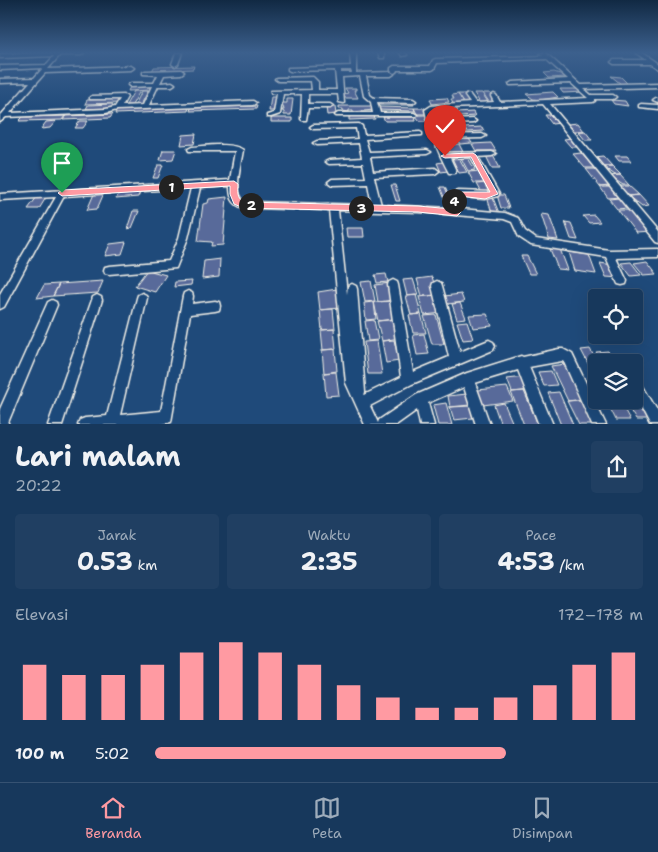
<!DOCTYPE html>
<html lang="id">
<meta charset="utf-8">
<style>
body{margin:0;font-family:"Shantell Sans",sans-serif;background:#203f62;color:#f1f3f6;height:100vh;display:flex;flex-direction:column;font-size:19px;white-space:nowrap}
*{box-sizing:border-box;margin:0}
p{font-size:16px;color:#9eacbb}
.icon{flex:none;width:28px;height:28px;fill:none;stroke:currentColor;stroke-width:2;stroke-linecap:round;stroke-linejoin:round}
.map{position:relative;height:424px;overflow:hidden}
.panel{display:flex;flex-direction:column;background:#17385c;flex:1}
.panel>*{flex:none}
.fabs{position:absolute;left:588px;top:289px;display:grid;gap:10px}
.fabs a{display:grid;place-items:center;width:55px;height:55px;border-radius:5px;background:#17385c;box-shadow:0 5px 20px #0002,0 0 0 1px #365272;font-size:25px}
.pin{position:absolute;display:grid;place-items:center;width:42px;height:42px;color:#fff;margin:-51px -21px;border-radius:50% 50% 50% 0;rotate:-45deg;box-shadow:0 0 5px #0007}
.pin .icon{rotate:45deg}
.km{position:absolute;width:25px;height:25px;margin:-12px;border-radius:50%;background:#222;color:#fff;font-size:14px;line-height:25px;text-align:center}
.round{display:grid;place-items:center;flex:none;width:52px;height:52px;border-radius:5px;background:#203f62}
.headline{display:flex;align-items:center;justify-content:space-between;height:85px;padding:0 15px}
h1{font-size:28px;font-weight:700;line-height:38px}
.figures{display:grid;grid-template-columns:repeat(3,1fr);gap:8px;height:85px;padding:5px 15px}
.figures div{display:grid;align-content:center;border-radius:5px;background:#203f62;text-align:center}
.figures b{font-size:25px;font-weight:700}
.figures small{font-size:14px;font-weight:400}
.figures p{font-size:14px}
.chart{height:140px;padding:10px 15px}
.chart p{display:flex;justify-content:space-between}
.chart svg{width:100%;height:90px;margin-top:5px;stroke:#ff9aa2;stroke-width:6}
ul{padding:0 15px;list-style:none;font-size:16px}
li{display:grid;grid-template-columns:80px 60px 1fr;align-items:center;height:38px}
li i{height:12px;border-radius:6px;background:#ff9aa2}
.tab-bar{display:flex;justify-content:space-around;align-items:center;height:70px;border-top:1px solid #365272;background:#17385c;font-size:14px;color:#9eacbb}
.tab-bar a{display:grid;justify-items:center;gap:2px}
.tab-bar .selected{color:#ff9aa2}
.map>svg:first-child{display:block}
</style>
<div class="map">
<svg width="658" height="425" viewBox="0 0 658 425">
<rect width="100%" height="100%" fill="#1f4a7a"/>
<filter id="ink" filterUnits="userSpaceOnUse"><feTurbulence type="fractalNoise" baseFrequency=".02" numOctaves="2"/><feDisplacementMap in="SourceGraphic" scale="10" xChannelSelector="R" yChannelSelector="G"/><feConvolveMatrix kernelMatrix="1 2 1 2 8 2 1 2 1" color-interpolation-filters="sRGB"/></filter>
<g filter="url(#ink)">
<path fill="#596b9a" stroke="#f4f1e8" d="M194,66L193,69L152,71L154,67Z
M554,72L563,75L566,77L549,78L544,73Z
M611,76L621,77L628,84H621Z
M154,86L152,90L128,91L130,87Z
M345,88H356V90H354L358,98H344V94L348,93Z
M560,89H580L584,92L563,93Z
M134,91H140L132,105H126Z
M142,91H148L141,105H135Z
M553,92L558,97L540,100L533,99L526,94Z
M474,93H482L488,102L480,103Z
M483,93H490L496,102H489Z
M458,94L464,103L453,104L451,99H454L452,95Z
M458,94H466L471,103H464Z
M271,97H277L276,111H269Z
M447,98L449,102L432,104L430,99Z
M122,99L120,103L85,104L87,100Z
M287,99H293L291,115H284V112L281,110H284L282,103H287Z
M611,100L625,101L628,106L614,104Z
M378,102H413L414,105H379Z
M113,104L111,108L86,109L88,105Z
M257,106L256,109L190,111L191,108Z
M339,106H374V110L353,112V110H349V112L343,111V109H339Z
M189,107L188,111L115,114L117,110Z
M326,107H335L336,114L327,115Z
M378,107L414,108L415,111L378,110Z
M414,108H425L427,114H417Z
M456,108L458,111L436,113L434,109Z
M473,112L475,116L459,117L456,113Z
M452,113L455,117L438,118L435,114Z
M113,114L110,118L63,120L66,116Z
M415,115H427L428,118H425L426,121H420Z
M545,115H553L560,123L552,124Z
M65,116L62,120L19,121L23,117Z
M349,116H374L375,119L349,120Z
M383,117H415L416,121H385Z
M271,118H292V122H271Z
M56,121L50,128L41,129L46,122Z
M80,121H88L83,128H75Z
M578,123L584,131H574L568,124Z
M463,127L467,134H455L452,128Z
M482,127L484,131L467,132L464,128Z
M578,131H585L592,140H585Z
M196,134L194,144L181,145L183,135Z
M571,138L578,147H571L564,139Z
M457,139H469L472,143L460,144Z
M491,143L496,151H476L472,144Z
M459,144L463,152H450L446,145Z
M163,150H176L173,159L160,160Z
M581,153L594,168H585L573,154Z
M485,154H492L500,168H492Z
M603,156L612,166H602L594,157Z
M615,156H627L631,161H619Z
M452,158H459L467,172L459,173Z
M461,158H468L475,170L468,171Z
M443,162L448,171L441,172L437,163Z
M158,165H163L158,178H153Z
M602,166H612L621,175H615Z
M586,169H595L609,186L600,187Z
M481,171L487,183H474L468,172Z
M620,175L629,185H623L609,176Z
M485,183L491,194L483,195L477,184Z
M391,185H395L400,201H396Z
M619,186H629L639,195L628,196Z
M440,187H445L451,202H446Z
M600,187H611L620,197L608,198Z
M141,189L138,197L116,199L120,191Z
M104,193L97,209L87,210L94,194Z
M497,195H504L509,208H501Z
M639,195L649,206L642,207L628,196Z
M47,196L39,209H28L37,197Z
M227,197L223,245L211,246L212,242L198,241L203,204L208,203L209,199Z
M487,197L493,198L499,213H492Z
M619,198L628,208L617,209L609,199Z
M618,210H630L650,232L636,233Z
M133,211H139L132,228L127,229Z
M541,214L549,215L558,240L549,239Z
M594,215L600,222L589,223L583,216Z
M565,222L571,223L578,240L571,239Z
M346,228H363L364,237H347Z
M126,242L122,254L105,256L110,244Z
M550,249H560L568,270L558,269Z
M569,252L589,255L596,274L575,271Z
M521,256H527L536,274H529Z
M220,259L219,277L202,279L204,261Z
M647,261L657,274L644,275L634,263Z
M631,262L641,275L631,276L621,263Z
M600,263L613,265L619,278L606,277Z
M147,270L166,275L155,292L135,286Z
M386,274L388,282L377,283L375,275Z
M432,277L438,295L422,296L417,279Z
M413,279L418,295L407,296L403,280Z
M103,281L98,293L53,296L59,284Z
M192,281L191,285L174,287L175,282Z
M371,281L375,301L365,302L361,282Z
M390,283L394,300L378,302L375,285Z
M59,284L53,296L37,298L44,285Z
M337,289L340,308L320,310L318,292Z
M461,294L464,302L447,304L444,296Z
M416,295L421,314L411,315L406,296Z
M437,295L443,313L424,315L419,297Z
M394,301L398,319L378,321L374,302Z
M374,302L376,319L366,320L364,303Z
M460,303L466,318L457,319L452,304Z
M333,309L335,329L322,330L320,310Z
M421,314L426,333H413L409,315Z
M487,314L492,326L473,328L469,315Z
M436,315L444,344H432L424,316Z
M394,319L399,338L382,341L377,321Z
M374,320L378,340L368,341L365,321Z
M467,321L473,339L463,340L457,322Z
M334,329L336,349L323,350L321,330Z
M424,334L429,354L417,355L413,335Z
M394,340L399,361L386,363L382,341Z
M377,341L382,374H368L364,342Z
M335,349L337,371L324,373L322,350Z
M590,349L597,362L596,370L592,371L581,350Z
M608,351L614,360L613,362H602L596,352Z
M565,364L583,399L568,401L551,366Z
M551,371L557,385L544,386L538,372Z
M336,372L339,395L326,396L324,373Z
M525,377L532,390L512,392L507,379Z
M507,387L513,401L483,405L478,390Z
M524,391L538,425H524L511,392Z
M559,392L573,425H561L548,393Z
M634,393L648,408L640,409L647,420H636L624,400H634Z
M467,394L470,405L450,407L448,396Z
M580,400L592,425H579L567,401Z
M606,400H619L630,420H616Z
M446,403L452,425H438L433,405Z
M504,403L513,424L501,425L494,405Z
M470,406L473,418L454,420L450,407Z"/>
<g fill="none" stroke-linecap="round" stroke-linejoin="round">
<g stroke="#f4f1e8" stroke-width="3">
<path id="minor" d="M36,53H84L81,55H60L48,69L131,66L134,68L131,70L45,73L10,113L106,109L115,107L120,99H90V97L92,96L124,95L127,97L122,106L143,105L152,86L131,87L128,85L131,83H154L158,75L143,74V72L145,71L181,70L184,72L181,74L164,75L160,83L172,82L175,84L172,86H158L149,105L253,101L256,103L253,105L117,110L106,113L6,117L0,122V116L2,114L30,82L0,83V79L34,78L43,68L0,70V66L46,65L54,56L0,58V54Z
M176,53H182L178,64L175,66L172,64Z
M350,53H356V73L391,72L394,74L391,76H366L370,95L374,98L413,99L416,101L413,103L377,102L380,113H414L417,115L416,116H336L335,115L338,113H373L371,102L364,96L360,76L342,77L344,103L339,102L338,94H308V104H330L333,106L330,108H308L306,120H302L301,119L302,94H283L280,114L271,117H267V115L274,113L277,94L271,93V91L312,90L311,81H278L275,79L276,78L313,77L318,82V90H337L335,70L290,71L288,70V68L351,66ZM341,70H351L352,73H341Z
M378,53H384V58H380Z
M400,53H406L407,55L402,56Z
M540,53H546L581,85L658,83V87L584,89L591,95H613L616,97L613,99H595V101L593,102L550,104L658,232V243L655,242L543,104L450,108L431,111L434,121L473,119L476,121L473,123L435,125L440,135L482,134L486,136L482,138L441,139L448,153L492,152L496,154L492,156L478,157L499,194L498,196L485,199L459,197L461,209L505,213L518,218L525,231L536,239L609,250L658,249V257L616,258L627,281L626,284L622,285L618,284L606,257L531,245L519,237L512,222L504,219L418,212L338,210L347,294L348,286L352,284L356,286L357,289L365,392L364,395L401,377L388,285L389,282L393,280L397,282L398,285L413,372L449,357L432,286L433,283L437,281L441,283L442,286L460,352L489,340L493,342L495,346L493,350L412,384L370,406L378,423L379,420L416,395L467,373L521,356L523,357L559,349H563L572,354L606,425H592L564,362L562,361L529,367L553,425H539L518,370L475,383L490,425H476L464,387L428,403L434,425H420L417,410L396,425H365L346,383L329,210L243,208C232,204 230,197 230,186L200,188L188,238L176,268L109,274L105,273L104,270L105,267L109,266L169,261L179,238L191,188L64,196L4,307L0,309V294L56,197L0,200V194L230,180L235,151H189L188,149L192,147C206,146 232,142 243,150C241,164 232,193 245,202L372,205L368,184L332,185L328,182L332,179L366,178L363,163L329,164L325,162L329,160L362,158L359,143L317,145L313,143L317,141L358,139L356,128L313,129L310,127L313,125L359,124L362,126L364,135L420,132L422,133V135L365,139L369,152L427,150L431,152L427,154L370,157L373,172L435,168L439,171L435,174L374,177L381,205L452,208L450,195L451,193L458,191L490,192L471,157L450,158L456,171L455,173H449C438,153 430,132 425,110L431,106L470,103L465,96L468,94L470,95L476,103L494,102L491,96L494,94L496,95L500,102L588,98L571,83L510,85L509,84L512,82L568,79L546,59L437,63L434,69L432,70H397L396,72L394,73L391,71V68L394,66H430L433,60L435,59L543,56Z
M636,53H642L658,64V69L650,64H614L611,62L614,60H646Z
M656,98H658V102L653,100Z
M641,104L658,105V109L639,107V105Z
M188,291L192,293L193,296L192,304L215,301L219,302L220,306L219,310L215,311L190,314L171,422L157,425H78L80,420L85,418L107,416L137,298L138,295L142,293L146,295L147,298L120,415L161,411L183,296L184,293Z
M97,295L101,297L102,300L62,425H48L92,300L93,297Z
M52,300L56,302L57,305L7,425H0V409L48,302Z
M634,376L638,378L658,412V425H650L634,394Z"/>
</g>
<use href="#minor" fill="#1f4a7a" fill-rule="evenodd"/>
</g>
</g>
<linearGradient id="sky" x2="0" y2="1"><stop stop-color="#112943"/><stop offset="0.47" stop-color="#3c608d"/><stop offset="1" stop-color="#3c608d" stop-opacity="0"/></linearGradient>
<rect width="658" height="112" fill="url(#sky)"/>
<path fill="#ff9aa2" stroke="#fff" d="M473,153L476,155L498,194L485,199L459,196L461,212L457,216L418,212L243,208L234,204L230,194V186L62,196L58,193L62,190L234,181L238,184C238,191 236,198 244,202L418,206L452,209L450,199L451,193L455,192H490L471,157L445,158L441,156L445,154Z"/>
</svg>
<div class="fabs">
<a><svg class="icon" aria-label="locate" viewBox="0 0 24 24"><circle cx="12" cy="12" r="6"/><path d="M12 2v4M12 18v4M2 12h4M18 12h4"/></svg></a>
<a><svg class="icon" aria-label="layers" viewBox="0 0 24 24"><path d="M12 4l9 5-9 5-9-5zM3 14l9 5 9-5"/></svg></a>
</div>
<div class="pin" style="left:62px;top:193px;background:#1e9e55"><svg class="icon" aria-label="arrive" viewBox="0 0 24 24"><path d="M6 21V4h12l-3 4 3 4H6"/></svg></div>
<div class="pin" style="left:445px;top:156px;background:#d93025"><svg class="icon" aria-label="check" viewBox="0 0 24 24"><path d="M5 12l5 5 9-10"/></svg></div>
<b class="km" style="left:171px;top:187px">1</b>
<b class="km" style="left:251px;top:205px">2</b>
<b class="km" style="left:361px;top:208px">3</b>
<b class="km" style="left:454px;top:201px">4</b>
</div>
<section class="panel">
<div class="headline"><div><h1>Lari malam</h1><p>20:22</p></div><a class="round"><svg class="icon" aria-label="share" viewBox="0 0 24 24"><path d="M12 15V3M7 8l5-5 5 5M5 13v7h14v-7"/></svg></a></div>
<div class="figures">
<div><p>Jarak</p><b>0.53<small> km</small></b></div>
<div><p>Waktu</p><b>2:35</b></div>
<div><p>Pace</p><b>4:53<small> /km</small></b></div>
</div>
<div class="chart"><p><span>Elevasi</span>172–178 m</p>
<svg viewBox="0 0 160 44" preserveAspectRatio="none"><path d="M5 44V17M15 44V22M25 44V22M35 44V17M45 44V11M55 44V6M65 44V11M75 44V17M85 44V27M95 44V33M105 44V38M115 44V38M125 44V33M135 44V27M145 44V17M155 44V11"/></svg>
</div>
<ul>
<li><b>100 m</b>5:02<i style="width:72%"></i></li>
</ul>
</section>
<nav class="tab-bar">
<a class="selected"><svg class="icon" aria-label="home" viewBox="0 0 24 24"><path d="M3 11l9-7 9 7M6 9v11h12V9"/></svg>Beranda</a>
<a><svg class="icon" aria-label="map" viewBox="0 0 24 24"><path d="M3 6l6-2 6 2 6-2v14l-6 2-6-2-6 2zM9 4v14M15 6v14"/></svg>Peta</a>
<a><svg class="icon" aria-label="saved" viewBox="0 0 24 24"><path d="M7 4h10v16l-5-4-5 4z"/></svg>Disimpan</a>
</nav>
